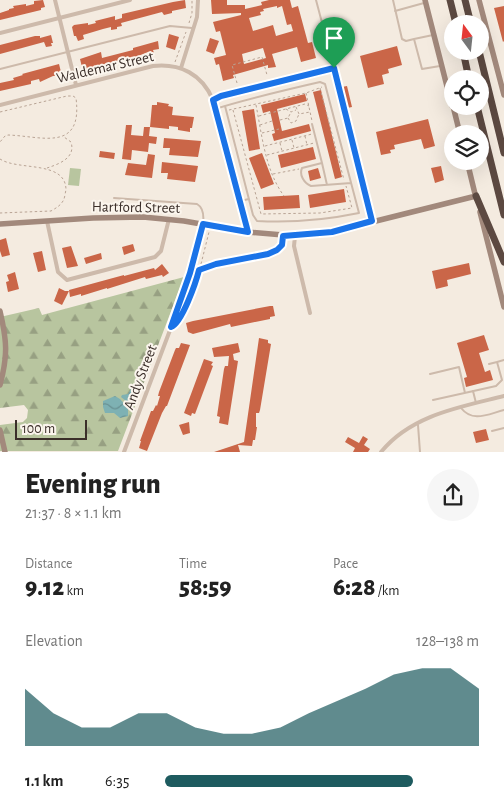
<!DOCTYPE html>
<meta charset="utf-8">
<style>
body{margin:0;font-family:"Alegreya Sans",sans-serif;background:#f6f6f6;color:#222;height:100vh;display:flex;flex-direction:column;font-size:19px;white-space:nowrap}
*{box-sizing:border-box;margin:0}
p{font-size:16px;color:#767676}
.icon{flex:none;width:28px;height:28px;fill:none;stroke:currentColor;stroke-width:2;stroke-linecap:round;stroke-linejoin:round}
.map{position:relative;height:452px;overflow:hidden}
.sheet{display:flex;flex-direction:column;background:#fff;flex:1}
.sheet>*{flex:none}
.needle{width:32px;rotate:345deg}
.buttons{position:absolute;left:444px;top:15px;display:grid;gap:10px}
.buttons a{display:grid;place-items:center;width:45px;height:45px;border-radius:50%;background:#fff;box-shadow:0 5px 20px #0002;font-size:25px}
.scale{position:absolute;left:15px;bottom:12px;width:72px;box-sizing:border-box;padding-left:5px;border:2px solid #3b2f2a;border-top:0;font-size:14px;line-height:18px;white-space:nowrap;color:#3b2f2a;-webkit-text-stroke:4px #fbf5ed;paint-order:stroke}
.pin{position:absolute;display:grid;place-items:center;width:42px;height:42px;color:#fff;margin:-51px -21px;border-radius:50% 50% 50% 0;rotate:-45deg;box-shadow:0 0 5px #0007}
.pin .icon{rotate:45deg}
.round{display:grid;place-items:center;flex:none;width:52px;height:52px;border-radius:26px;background:#f6f6f6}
.overview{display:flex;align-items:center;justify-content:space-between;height:85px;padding:0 25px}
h1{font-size:28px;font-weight:800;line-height:38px}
.metrics{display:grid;grid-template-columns:repeat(3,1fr);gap:8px;height:85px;padding:5px 25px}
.metrics div{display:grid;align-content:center}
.metrics b{font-size:25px;font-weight:800}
.metrics small{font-size:14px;font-weight:400}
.metrics p{font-size:14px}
.chart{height:140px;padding:10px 25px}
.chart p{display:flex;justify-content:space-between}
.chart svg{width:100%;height:90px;margin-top:5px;fill:#1e5b5f;opacity:.7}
ul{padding:0 25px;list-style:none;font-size:16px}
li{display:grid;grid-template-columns:80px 60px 1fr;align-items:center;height:38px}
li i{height:12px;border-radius:6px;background:#1e5b5f}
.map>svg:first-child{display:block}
</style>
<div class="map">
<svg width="504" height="452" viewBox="0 0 504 452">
<defs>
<pattern id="forest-firs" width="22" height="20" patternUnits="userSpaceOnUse" patternTransform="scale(1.25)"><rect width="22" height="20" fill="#b8c59f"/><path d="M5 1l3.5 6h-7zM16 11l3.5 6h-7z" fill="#97a082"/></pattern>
<pattern id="water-waves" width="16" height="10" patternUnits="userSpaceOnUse" patternTransform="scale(1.25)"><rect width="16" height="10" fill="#7eb1b3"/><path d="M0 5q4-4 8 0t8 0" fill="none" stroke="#689092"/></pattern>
</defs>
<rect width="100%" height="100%" fill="#f4ebe0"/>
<path fill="#b8c59f" d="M70,168L81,169L79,186L68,185Z"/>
<path fill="url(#forest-firs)" d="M184,277L118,451H0V425L23,422L27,418L28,410L24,405L0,408V317L39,308L42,315Z"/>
<path fill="url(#water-waves)" d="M132,387L138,390L134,404L131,405L121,397L122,395L128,394Z
M115,396L120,399L128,408V416L120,418L114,413H105L103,407V401Z"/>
<path fill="#ca6648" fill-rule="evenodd" d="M43,0L45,7L41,8V10L0,20V13L9,10V9L14,8L13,6L26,4V6L34,4V1Z
M185,0L186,8L172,11V13L164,15L162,12L121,23L122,26L117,27V29L111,30V27L103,29L83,35L84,39L78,41L76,36H74L72,27L74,25L88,23V25L96,23L95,21L115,16V20L122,18V14L173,2Z
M211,0H227V5H245V9L262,5L261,2L269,0H290L292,8L298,6L308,43L312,42L316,58L301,62L297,47L272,54L276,67L268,68V65L233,75L234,78L223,81L219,64L216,65L214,58L226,55L220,31L216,32L213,22L241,15V13L212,14ZM277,6V8L282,6L287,25L291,24L293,31L276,36L273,25L253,31L249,18L261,15L260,12L264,11L263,9ZM263,48L266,58L244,64L242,54Z
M504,6V41L503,42L494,8Z
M169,34L179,37L175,50L166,47Z
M51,35L53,43H51L52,46L46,47L44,42L0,54V45L35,36H40V38Z
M210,38L219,41L214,54L206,51Z
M158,41L159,49L153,50L154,53L148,54V52L133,58L83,71L80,59L101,52L102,58L133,50V48Z
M397,46L402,65L388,69L389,73L382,75L384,84L368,88L360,56Z
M59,64L62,76H53L40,82L39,79L31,81V84L0,91V83L14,80L13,78L23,75L22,74Z
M347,86L352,107L347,108L342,87Z
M321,90L342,177L335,179L313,92Z
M305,94L307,101L277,109L282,131L309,124L311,131L274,141L272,134L275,133L270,111L263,113L261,105Z
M157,102L169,104L168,106L173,107L172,115L194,117L192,128H190V132L178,130V127L169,126V129L150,127L152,105H157Z
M254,109L260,149L249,151L242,111Z
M428,119L435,146L424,149L421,139L394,145L395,149L390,150L391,153L381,155L376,132Z
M126,125H132L131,135L143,136L144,127H150L149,136L157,137L156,144L149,143L148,152L132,150L131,160L122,159Z
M164,138L201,141L198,157L169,155L170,148H163Z
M313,147L316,159L281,168L278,155Z
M100,151L115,153L114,159L99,157Z
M262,153L274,184L261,189L249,158Z
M148,154L155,155L152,178L125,175L128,163L146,165Z
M162,162L198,166L195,182L167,179L168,173H161Z
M441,166L444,180L435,183L431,168Z
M318,168L321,178L310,181L308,171Z
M344,189L346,202L310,208L308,195Z
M299,195L300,208L264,210L263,197Z
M6,238L10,255L2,257L0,251V240Z
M133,244L135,251L124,255L122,247Z
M71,246L78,266L67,268L62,248Z
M42,251L46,270L38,272L33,253Z
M101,253L102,259L86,264L84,258Z
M469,263L471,274L447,280L448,286L436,289L432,271Z
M162,264L169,273L163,277L162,275L146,279L145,277L107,289V288L81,296V294L70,297L69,290L124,275V276L154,268L155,270Z
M15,272L19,289L8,292L6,282L9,281L7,275Z
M59,288L65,291H69L62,305L54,301Z
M270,306H273L275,316L270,317V319L231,327L230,324L193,334L188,332L186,323L193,321Z
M484,335L489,350L479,353L485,372L490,370L493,380L466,387L464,378L467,377L457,343Z
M259,338L268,340V343L271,344L260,410L259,413H256V427H257L255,440H253L252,446L238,445L240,452H214L244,442Z
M181,343L190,345L167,406H166L162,413L147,451L139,448L141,441H140L151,411H153L156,405L157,406L160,396H158L159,392L175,350L176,348H179Z
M238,343L240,352L233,354L234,360L238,361L228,425L219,423L220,417L217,416L224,369L225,366H228L229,356L214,357L212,348Z
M204,359L213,362L211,365L213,366L195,414L192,413L191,416L184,413Z
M189,422L190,433L183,435L179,425Z
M486,429L489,440L476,443L473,432Z
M363,436L368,439L364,445L370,449L368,452H353L355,448L345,442L348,437L359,443Z"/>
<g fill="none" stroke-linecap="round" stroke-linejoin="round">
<path stroke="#b9a495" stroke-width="1" stroke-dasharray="2.5 2.5" stroke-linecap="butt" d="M189,23L192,13V0
M175,62L186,32
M237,83L232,65L262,57L267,75
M320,88L344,180
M306,93L312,121
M256,105C262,135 265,170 284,196
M296,107L299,114L310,112
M286,109L291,112L296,110
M229,110L306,93L322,87
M233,110L261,214L320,213L352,208L346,186
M0,112L67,96H73L76,98C83,153 41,136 8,135L5,136L0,142
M259,116L305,104L309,106
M288,118L291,123L296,121L299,114
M280,120L288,118L291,112
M260,125L272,121
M262,133L279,129
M305,136L307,145
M292,140L294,148
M280,143L282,151
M265,146L312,134
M267,155L314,143
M0,159C18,171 66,160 66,190C65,193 65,198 63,201C60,206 56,208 51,211L0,213
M47,168C59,164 76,158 71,142L64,137
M273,174L299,169
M201,264L209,232
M178,322L198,275"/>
<path stroke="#cdbaab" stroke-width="2" d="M393,0L402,39L406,41L414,39
M395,11L424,3
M433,35L414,39L422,69L440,66
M334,68L372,221
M0,69L170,26L192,28
M213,100L221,96L334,68L316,0
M215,109C250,98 285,90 320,82L325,84L359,213C325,220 291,223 257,221L253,215L225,106
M312,124L322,163
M327,185L322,163L302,168C299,175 304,183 311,186L351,183
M114,198L197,204C204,208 204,216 203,224
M240,201L249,199
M489,364L497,362
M430,374L459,367L465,393
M473,391L476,403
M433,400L496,386L502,380L497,362L504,360
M461,408C473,423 488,414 504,410
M418,425L420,452
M492,431L504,428"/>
<path stroke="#cdbaab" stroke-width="4" d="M55,0L76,85
M0,33L130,0
M181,68L197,17L198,0
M0,105L153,66C180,63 202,74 213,100L247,232
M47,221L58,272L67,280L155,257L161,251L169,219
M295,236L294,246L310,313
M190,273L217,264L268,254L277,250L282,245L283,236
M124,452L181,301L203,224
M381,452C411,415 460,407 504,396"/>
<path stroke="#a2897c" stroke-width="5.5" d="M425,0L452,106
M479,0L504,95
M453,106L460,134
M467,161L476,198
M480,212L504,307
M0,224L93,218L143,217L184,221L247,232L295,236L332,232L476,196
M0,311C7,341 8,355 0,385
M0,430L5,452"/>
<path stroke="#5c4941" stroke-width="7" d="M450,0L456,24
M465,0L471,24
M463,51L469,79
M479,51L504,153
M477,106L504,215
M476,196L504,262"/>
</g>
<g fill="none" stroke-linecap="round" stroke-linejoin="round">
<g stroke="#fff" stroke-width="10">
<path id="route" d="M334,68L372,221L332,232L283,236L282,245L277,250L268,254L216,264L199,270C196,282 182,323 171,327L190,273L203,224L248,232L213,100L221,96Z"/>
</g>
<use href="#route" stroke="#1a73e8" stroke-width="6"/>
</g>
<g text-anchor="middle" stroke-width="4" stroke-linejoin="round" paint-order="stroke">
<g font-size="15" fill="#3b2f2a" stroke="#fbf5ed">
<text transform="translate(105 67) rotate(-13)" y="5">Waldemar Street</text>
<text transform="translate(136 207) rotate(1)" y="5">Hartford Street</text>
<text transform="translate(140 377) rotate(-69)" y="5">Andy Street</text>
</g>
</g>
</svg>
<div class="buttons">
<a><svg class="needle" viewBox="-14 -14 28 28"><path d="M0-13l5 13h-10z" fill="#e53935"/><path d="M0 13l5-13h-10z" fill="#767676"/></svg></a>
<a><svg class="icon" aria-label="locate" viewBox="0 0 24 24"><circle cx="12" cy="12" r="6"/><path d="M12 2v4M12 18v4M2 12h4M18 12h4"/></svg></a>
<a><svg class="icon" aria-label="layers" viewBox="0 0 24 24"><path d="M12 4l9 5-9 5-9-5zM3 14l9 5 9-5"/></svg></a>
</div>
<div class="scale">100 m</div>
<div class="pin" style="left:334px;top:68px;background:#1e9e55"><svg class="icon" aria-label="arrive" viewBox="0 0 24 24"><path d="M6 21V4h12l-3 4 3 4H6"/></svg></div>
</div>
<section class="sheet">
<div class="overview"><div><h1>Evening run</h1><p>21:37 · 8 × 1.1 km</p></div><a class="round"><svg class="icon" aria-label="share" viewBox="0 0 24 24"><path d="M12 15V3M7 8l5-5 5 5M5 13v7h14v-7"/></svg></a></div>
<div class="metrics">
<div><p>Distance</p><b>9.12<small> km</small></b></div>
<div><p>Time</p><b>58:59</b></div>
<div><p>Pace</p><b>6:28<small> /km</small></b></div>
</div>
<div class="chart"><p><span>Elevation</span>128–138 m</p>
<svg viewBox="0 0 160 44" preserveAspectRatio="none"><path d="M0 44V16L10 28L20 35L30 35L40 28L50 28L60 35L70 38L80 38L90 35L100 28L110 22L120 16L130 9L140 6L150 6L160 16V44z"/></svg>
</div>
<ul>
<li><b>1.1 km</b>6:35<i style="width:79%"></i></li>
</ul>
</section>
